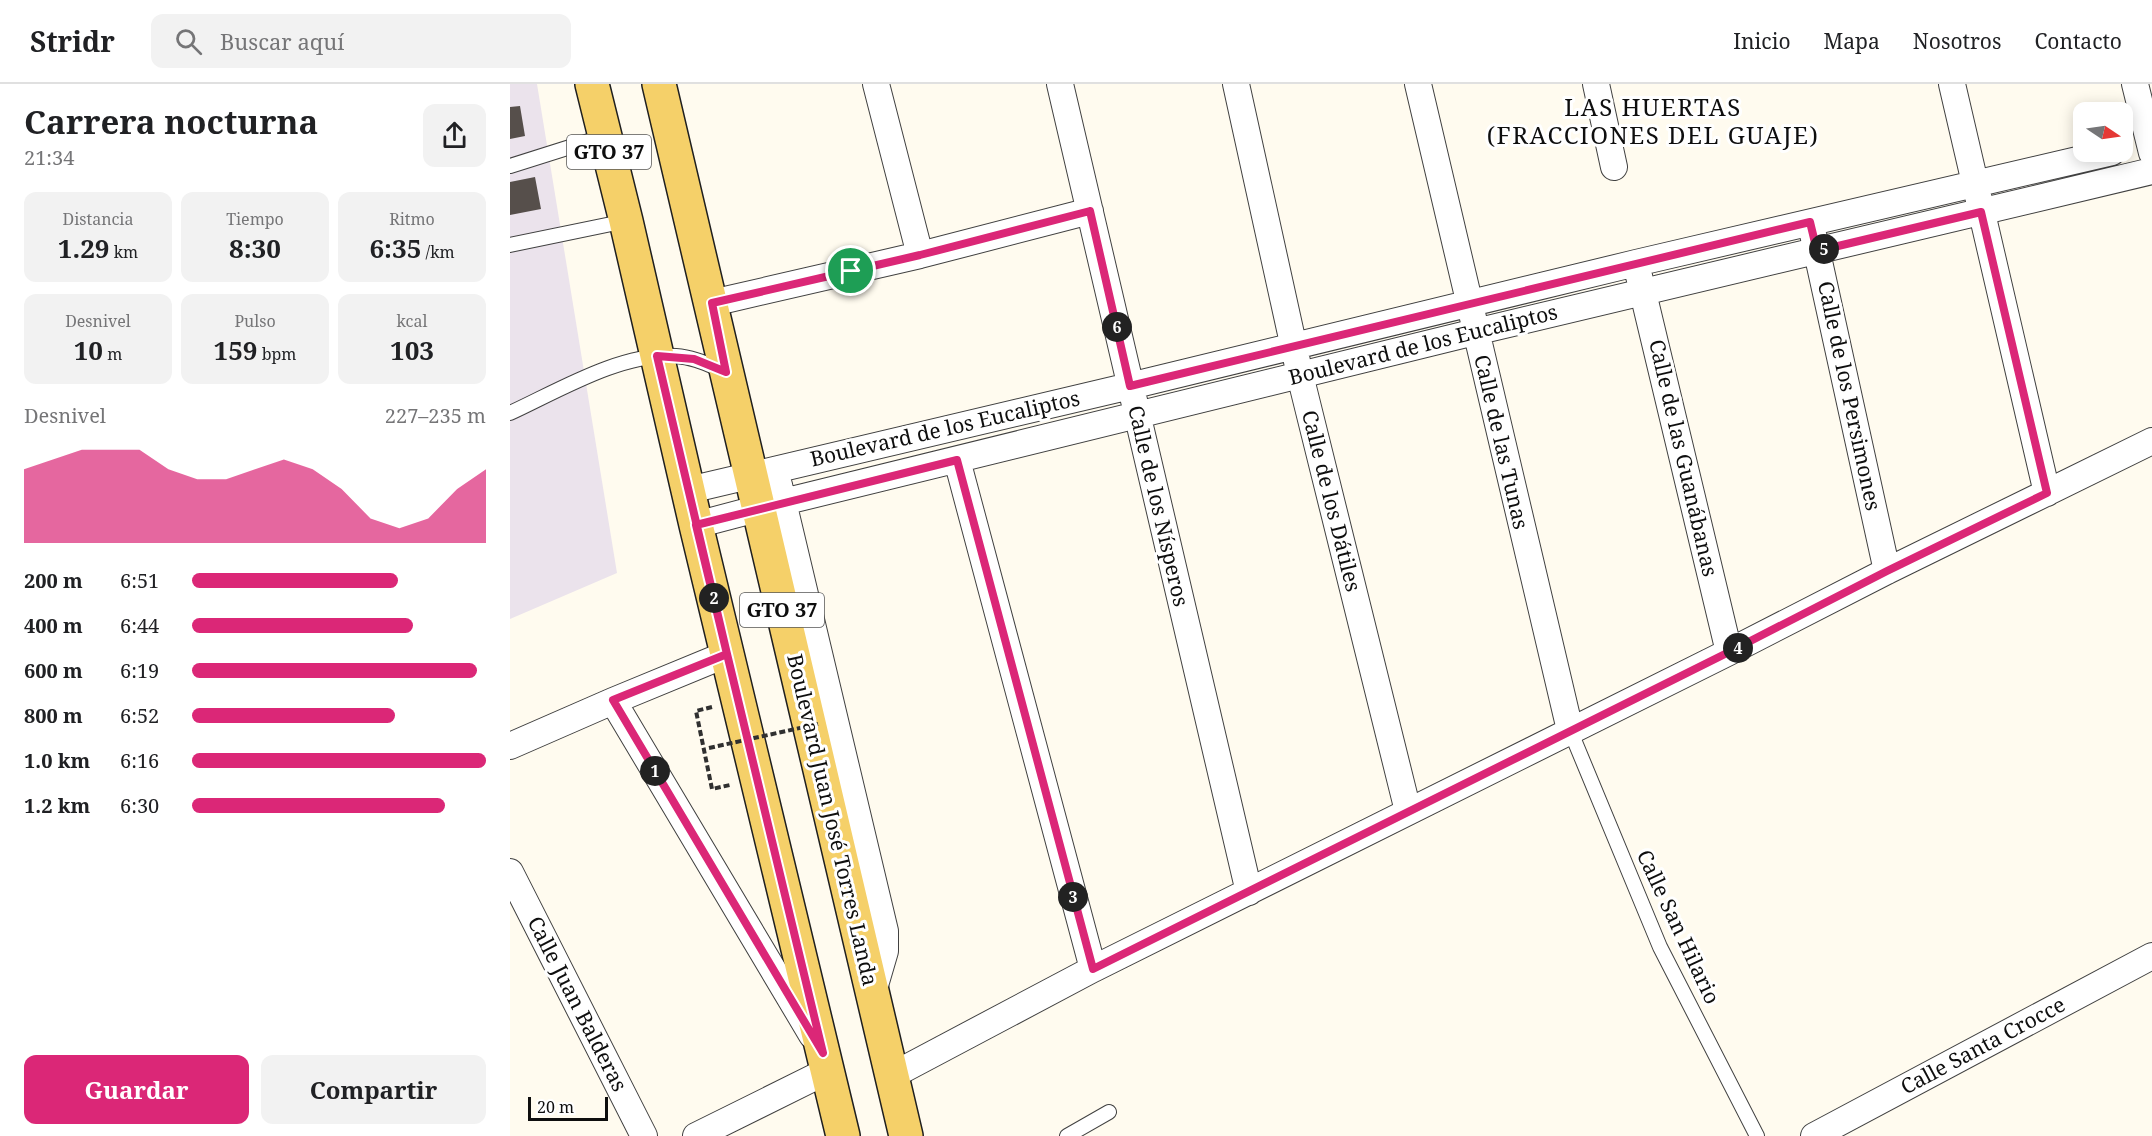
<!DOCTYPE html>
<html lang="es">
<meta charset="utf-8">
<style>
body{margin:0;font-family:"Noto Serif",serif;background:#f2f2f2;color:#202124;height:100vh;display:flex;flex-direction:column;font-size:22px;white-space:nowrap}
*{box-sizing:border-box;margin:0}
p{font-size:20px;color:#757577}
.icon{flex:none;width:33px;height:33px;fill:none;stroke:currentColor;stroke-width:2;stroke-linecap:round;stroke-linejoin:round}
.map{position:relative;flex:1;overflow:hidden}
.sheet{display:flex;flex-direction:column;background:#fff;width:510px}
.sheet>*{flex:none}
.needle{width:39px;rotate:103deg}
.fabs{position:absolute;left:1563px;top:18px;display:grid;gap:12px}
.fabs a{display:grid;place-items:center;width:60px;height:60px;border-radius:12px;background:#fff;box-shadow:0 3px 15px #0003;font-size:30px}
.scale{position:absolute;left:18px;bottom:15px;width:80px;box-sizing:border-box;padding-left:6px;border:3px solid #0e0e0e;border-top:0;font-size:16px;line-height:21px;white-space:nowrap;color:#0e0e0e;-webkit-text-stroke:4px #fff;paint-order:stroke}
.pin{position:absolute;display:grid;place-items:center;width:51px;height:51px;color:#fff;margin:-26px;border:3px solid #fff;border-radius:50%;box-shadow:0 2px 6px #0007}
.km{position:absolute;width:30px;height:30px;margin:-15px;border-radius:50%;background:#222;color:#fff;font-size:16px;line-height:30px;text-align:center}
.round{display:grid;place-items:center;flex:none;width:63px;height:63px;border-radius:12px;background:#f2f2f2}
.head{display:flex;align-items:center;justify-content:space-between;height:102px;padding:0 24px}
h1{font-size:33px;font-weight:700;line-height:45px}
.stats{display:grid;grid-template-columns:repeat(3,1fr);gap:9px;height:102px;padding:6px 24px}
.stats div{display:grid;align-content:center;border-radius:12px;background:#f2f2f2;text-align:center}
.stats b{font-size:26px;font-weight:700}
.stats small{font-size:16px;font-weight:400}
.stats p{font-size:16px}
.chart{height:168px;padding:12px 24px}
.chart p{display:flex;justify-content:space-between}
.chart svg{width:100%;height:108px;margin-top:6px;fill:#db2777;opacity:.7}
.button{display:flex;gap:12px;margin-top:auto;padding:12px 24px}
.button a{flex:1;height:69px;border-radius:12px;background:#db2777;color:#fff;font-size:24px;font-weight:700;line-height:69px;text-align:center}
.button a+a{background:#f2f2f2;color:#202124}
ul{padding:0 24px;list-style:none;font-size:20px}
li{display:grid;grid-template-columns:96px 72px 1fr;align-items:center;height:45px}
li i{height:15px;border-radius:8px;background:#db2777}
header{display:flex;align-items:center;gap:36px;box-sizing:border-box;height:84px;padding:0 30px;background:#fff;border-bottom:2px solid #e0e0e0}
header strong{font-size:28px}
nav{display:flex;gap:33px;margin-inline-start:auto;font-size:21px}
.search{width:420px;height:54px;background:#f2f2f2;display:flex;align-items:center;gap:15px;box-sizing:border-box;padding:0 21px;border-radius:12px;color:#757577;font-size:22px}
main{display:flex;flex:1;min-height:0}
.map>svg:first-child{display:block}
</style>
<header>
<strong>Stridr</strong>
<div class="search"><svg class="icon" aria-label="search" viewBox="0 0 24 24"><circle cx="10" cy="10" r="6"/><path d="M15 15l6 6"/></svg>Buscar aquí</div>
<nav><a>Inicio</a><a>Mapa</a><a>Nosotros</a><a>Contacto</a></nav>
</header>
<main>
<section class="sheet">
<div class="head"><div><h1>Carrera nocturna</h1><p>21:34</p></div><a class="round"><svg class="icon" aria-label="share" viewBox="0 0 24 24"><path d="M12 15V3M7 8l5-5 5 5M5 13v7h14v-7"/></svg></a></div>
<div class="stats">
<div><p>Distancia</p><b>1.29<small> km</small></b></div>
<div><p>Tiempo</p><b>8:30</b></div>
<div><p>Ritmo</p><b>6:35<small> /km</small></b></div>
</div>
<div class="stats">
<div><p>Desnivel</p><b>10<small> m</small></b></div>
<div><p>Pulso</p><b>159<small> bpm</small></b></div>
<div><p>kcal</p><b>103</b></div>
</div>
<div class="chart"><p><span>Desnivel</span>227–235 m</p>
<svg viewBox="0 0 160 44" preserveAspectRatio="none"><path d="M0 44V14L10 10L20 6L30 6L40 6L50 14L60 18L70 18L80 14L90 10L100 14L110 22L120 34L130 38L140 34L150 22L160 14V44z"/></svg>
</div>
<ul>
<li><b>200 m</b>6:51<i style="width:70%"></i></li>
<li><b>400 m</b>6:44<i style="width:75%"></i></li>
<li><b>600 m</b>6:19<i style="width:97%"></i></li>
<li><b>800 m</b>6:52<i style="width:69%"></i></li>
<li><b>1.0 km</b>6:16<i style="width:100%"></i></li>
<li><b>1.2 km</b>6:30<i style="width:86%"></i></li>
</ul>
<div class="button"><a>Guardar</a><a>Compartir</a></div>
</section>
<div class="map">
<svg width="1642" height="1052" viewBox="0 0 1642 1052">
<rect width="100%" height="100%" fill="#fffbef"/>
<path fill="#ebe3ec" d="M0,0H27L107,489L0,535Z"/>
<path fill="#564f4b" d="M10,22L15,52L0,55V23Z
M25,93L31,125L0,131V98Z"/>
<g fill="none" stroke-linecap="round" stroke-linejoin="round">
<g stroke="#414141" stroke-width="16">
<path id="service" d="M0,82L95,52
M0,161L116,137
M0,329C48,307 112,268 166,272C183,273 199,281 214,287
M1060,646L1150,863L1247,1052
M557,1052L599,1028"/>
</g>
<g stroke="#414141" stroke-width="28">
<path id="minor" d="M366,0L410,171
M550,0L739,808
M726,0L790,291L898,727
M908,0L1060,646
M1086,0L1104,83
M1442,0L1537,409
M1625,0L1642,69
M1303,150L1377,487
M1129,192L1219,568
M202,219L410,171L580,127
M447,376L583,885
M269,401L375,847V867L363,908
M179,406L620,302L1126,179L1602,68
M186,441L273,418L965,248L1642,87
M103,617L302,951
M0,662L103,617L217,570
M0,788L134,1052
M383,991L583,885L1219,568L1377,487L1642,357
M186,1052L317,987
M1304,1052L1642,872"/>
</g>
<g stroke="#1f1f1f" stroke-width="36">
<path id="primary" d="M82,0L116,137L186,441L333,1052
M149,0L396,1052"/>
</g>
<path stroke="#303030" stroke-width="4" stroke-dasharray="6 3" stroke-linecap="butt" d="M202,623L186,627L202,705L220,701"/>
<use href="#service" stroke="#fff" stroke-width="14"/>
<use href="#minor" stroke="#fff" stroke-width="26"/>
<use href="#primary" stroke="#f5d069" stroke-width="33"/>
<path stroke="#303030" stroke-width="4" stroke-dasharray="6 3" stroke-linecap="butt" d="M199,664L308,640"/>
</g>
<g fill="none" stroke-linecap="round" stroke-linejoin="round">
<g stroke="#fff" stroke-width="12">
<path id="route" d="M341,187L202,219L216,288L184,275L147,272L217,570L103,616L313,969C271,793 229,617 186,441L447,376L583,885L1219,568L1377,487L1537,409L1471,128L1307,167L1300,138L620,302L580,127L410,171L341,187"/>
</g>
<use href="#route" stroke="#db2777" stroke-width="8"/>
</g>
<g text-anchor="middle" stroke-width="6" stroke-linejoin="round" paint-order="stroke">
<g fill="#fff" stroke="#565656" stroke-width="1.5">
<rect x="57" y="51" width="84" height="34" rx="4.5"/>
<rect x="230" y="509" width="84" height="34" rx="4.5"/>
</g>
<g font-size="20" font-weight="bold" fill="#0e0e0e">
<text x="99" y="75">GTO 37</text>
<text x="272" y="533">GTO 37</text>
</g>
<g font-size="21" fill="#0e0e0e" stroke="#fff">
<text transform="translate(913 261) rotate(-14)" y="7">Boulevard de los Eucaliptos</text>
<text transform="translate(1339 312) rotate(78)" y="7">Calle de los Persimones</text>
<text transform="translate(435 345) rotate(-13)" y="7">Boulevard de los Eucaliptos</text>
<text transform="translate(991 358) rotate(77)" y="7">Calle de las Tunas</text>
<text transform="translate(1173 374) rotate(77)" y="7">Calle de las Guanábanas</text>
<text transform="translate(821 417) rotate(76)" y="7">Calle de los Dátiles</text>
<text transform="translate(648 422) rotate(77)" y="7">Calle de los Nísperos</text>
<text transform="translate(322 736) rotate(77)" y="7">Boulevard Juan José Torres Landa</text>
<text transform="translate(1168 843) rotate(65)" y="7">Calle San Hilario</text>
<text transform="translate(67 920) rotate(63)" y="7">Calle Juan Balderas</text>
<text transform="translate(1473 962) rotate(-28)" y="7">Calle Santa Crocce</text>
</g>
<g font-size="24" letter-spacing="1.5" fill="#0e0e0e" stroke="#fff">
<text x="1143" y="32">LAS HUERTAS<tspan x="1143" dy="28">(FRACCIONES DEL GUAJE)</tspan></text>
</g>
</g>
</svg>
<div class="fabs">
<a><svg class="needle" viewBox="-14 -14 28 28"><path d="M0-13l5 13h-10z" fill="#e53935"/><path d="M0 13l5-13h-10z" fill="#757577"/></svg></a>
</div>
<div class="scale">20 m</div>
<div class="pin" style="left:341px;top:187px;background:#1e9e55"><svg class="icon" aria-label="arrive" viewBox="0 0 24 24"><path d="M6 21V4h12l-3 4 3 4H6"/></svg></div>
<b class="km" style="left:145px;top:687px">1</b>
<b class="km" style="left:204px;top:514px">2</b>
<b class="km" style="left:563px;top:813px">3</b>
<b class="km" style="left:1228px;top:564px">4</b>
<b class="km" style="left:1314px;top:165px">5</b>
<b class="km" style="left:607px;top:243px">6</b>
</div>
</main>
